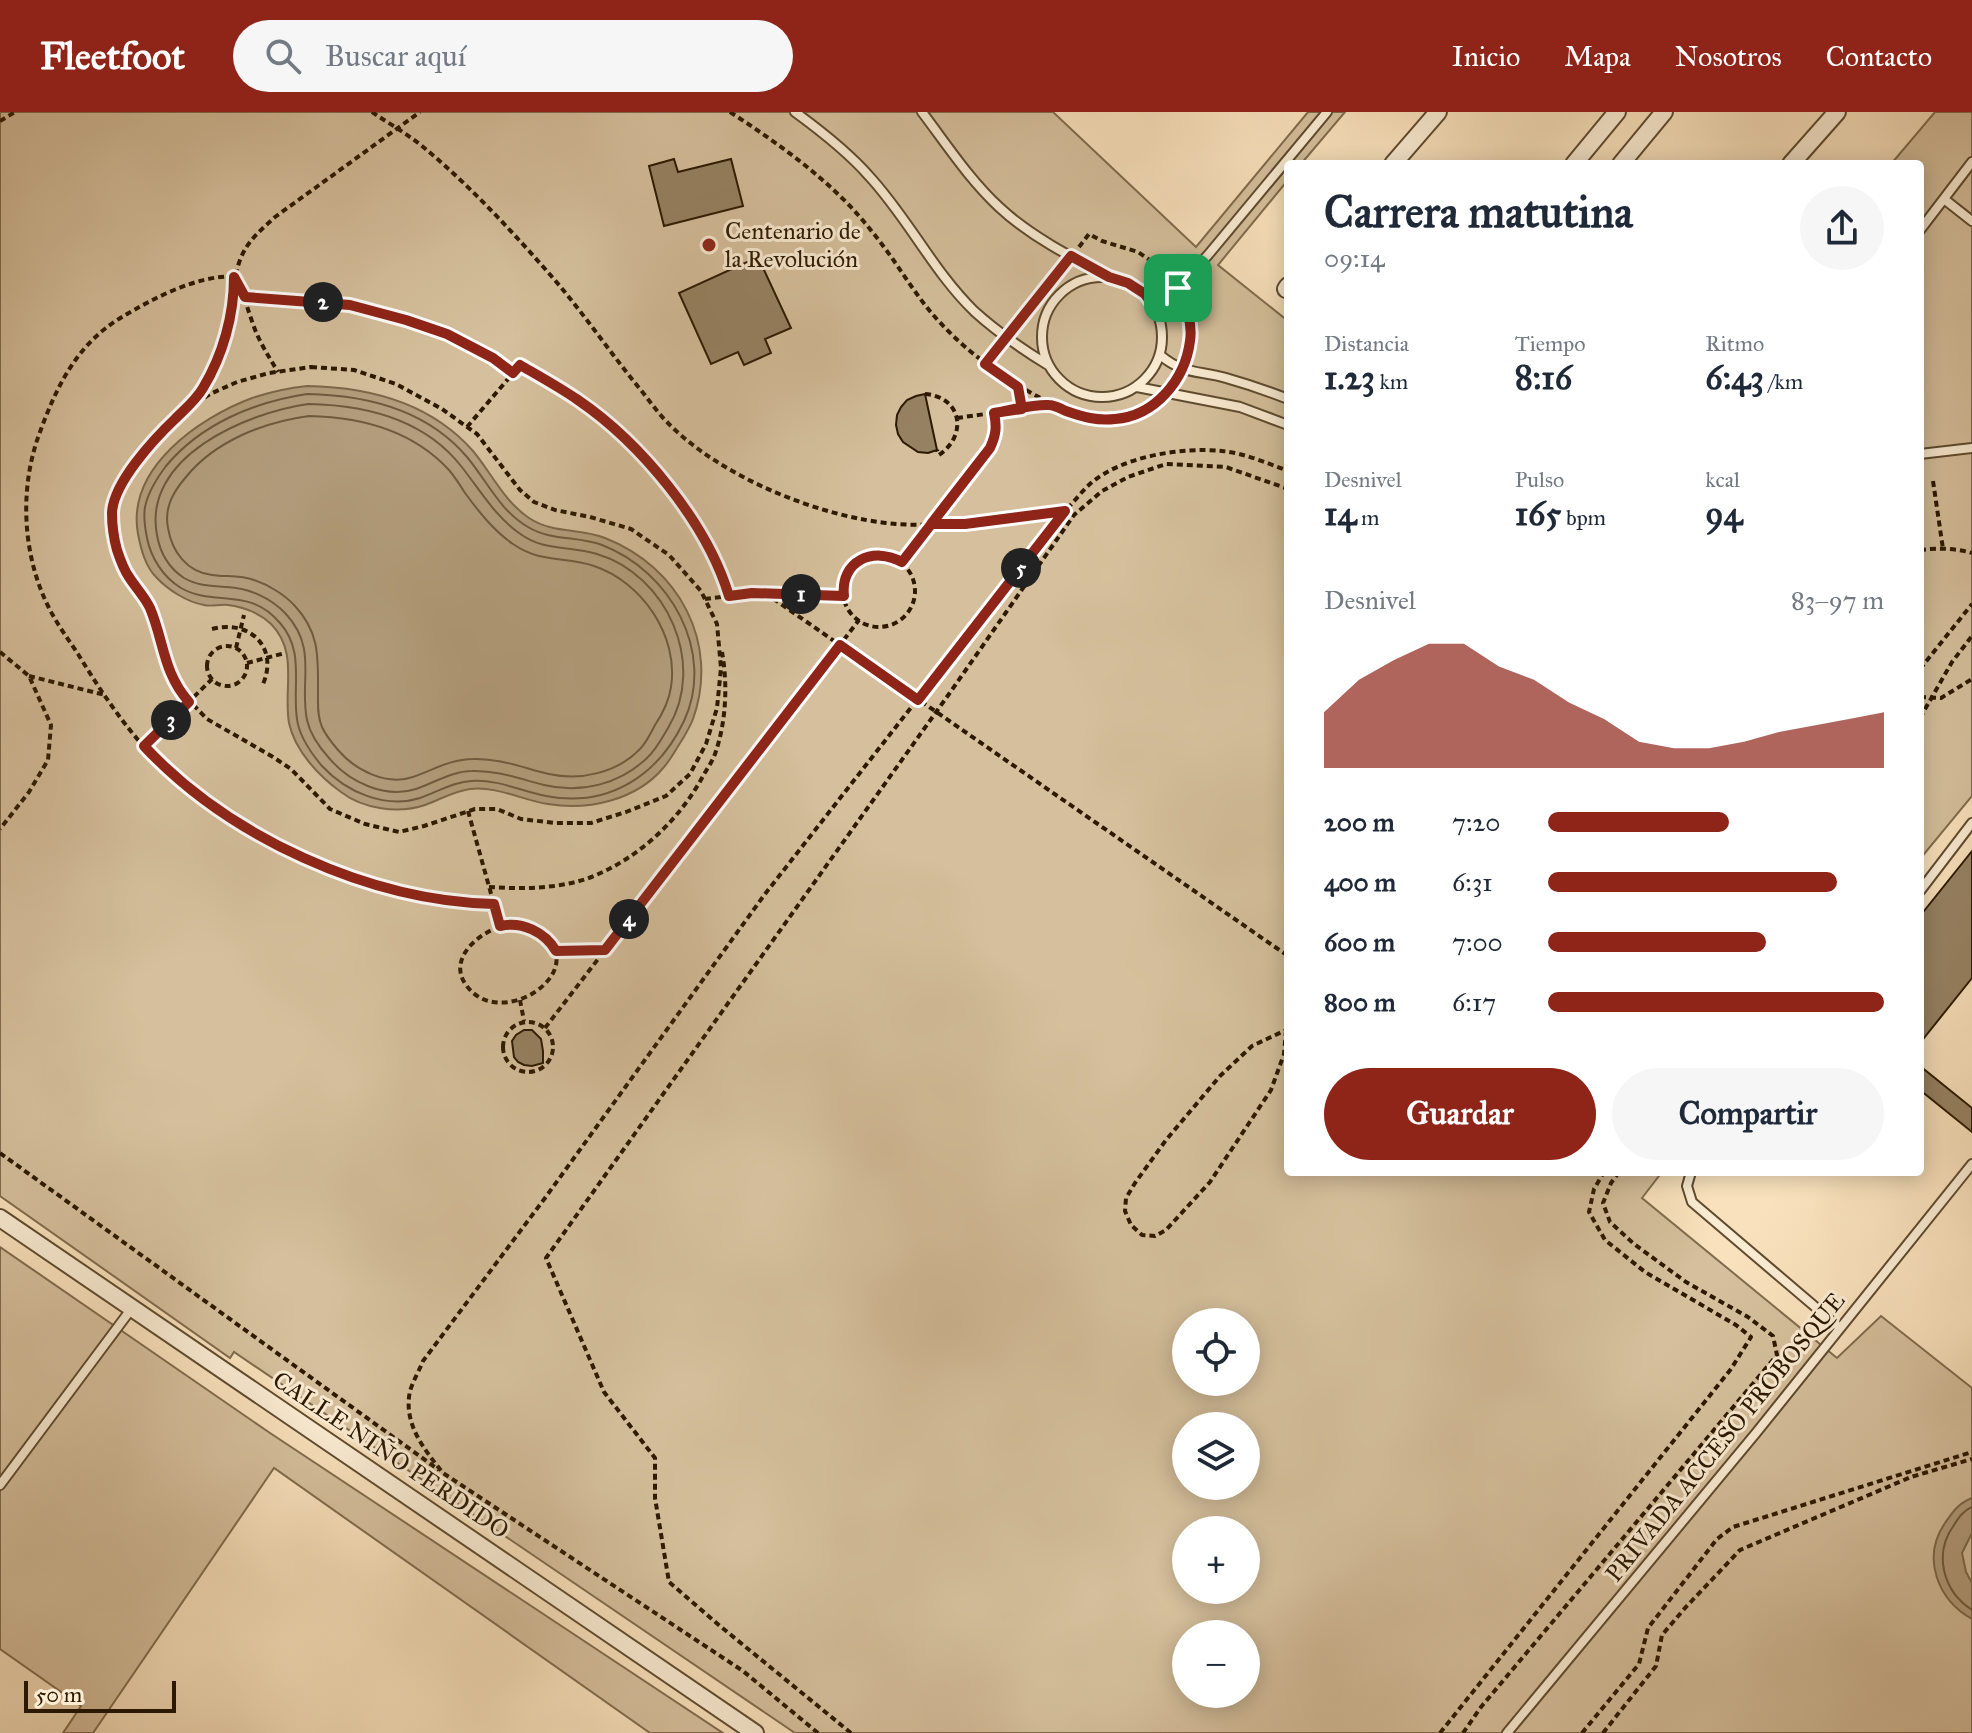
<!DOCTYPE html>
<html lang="es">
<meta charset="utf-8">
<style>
body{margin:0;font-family:"IM FELL Great Primer",serif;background:#f6f6f7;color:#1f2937;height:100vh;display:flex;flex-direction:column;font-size:30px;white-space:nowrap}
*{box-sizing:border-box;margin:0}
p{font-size:26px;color:#747a83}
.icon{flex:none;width:44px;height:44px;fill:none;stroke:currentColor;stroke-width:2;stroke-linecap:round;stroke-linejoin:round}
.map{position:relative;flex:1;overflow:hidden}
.drawer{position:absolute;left:1284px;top:48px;width:640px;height:1016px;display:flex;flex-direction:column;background:#fff;border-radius:8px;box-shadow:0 4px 20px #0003}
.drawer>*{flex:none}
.buttons{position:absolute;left:1172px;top:1196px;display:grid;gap:16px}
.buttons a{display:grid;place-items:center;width:88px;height:88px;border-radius:50%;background:#fff;box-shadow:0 4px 20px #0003;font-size:40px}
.scale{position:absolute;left:24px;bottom:20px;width:152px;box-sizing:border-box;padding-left:8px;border:4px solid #2c1900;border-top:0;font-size:22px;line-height:28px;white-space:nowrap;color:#2c1900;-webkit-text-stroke:6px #faecd3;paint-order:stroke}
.pin{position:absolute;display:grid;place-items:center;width:68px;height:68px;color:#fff;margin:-34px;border-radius:16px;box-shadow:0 4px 12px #0006}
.km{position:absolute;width:40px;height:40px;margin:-20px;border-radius:50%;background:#222;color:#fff;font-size:22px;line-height:40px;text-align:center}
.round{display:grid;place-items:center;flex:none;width:84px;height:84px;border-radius:42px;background:#f6f6f7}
.summary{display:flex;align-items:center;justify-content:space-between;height:136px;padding:0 40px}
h1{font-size:44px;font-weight:800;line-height:60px}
.stats{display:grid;grid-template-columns:repeat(3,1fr);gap:12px;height:136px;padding:8px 40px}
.stats div{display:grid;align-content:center}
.stats b{font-size:34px;font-weight:800}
.stats small{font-size:22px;font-weight:400}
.stats p{font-size:22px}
.chart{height:224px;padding:16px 40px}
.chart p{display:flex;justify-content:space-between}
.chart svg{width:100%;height:144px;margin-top:8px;fill:#8f2418;opacity:.7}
.cta{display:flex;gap:16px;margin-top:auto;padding:16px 40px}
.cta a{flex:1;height:92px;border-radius:48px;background:#8f2418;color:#fff;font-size:32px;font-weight:800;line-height:92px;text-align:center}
.cta a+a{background:#f6f6f7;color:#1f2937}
ul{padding:0 40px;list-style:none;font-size:26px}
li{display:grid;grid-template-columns:128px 96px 1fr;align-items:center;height:60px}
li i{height:20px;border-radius:10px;background:#8f2418}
header{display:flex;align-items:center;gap:48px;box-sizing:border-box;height:112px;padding:0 40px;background:#8f2418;color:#fff}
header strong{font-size:38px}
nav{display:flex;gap:44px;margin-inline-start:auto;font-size:28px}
.search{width:560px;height:72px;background:#f6f6f7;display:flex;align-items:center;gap:20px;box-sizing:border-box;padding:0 28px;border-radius:44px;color:#747a83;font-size:30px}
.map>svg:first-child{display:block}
</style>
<header>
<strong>Fleetfoot</strong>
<div class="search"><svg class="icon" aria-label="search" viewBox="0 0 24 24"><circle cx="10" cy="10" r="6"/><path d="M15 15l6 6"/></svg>Buscar aquí</div>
<nav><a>Inicio</a><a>Mapa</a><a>Nosotros</a><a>Contacto</a></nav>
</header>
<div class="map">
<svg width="1972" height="1621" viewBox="0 0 1972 1621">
<rect width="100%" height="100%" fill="#f8e1bc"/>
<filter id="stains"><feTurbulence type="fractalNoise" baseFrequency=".0025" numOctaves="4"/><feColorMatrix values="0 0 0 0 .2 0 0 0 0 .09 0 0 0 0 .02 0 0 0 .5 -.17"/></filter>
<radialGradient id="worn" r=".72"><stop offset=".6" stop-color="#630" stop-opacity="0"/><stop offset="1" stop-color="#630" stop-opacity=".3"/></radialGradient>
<path fill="#d5bf9c" stroke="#806c4e" stroke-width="2" fill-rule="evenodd" d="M0,0H1053L1196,135L1308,0H1345L1301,52H1288V68L1218,153L1288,209V1060H1662L1642,1086L1837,1246L1881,1204L1972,1276V1621H795L234,1240L230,1246L0,1084ZM1186,1210H1246V1270H1186ZM1186,1314H1246V1374H1186ZM1186,1418H1246V1478H1186ZM1186,1522H1246V1582H1186Z
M1935,0H1972V684L1920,747V52H1891Z
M0,1135L270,1321L723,1621H650L274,1356L93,1621H63L81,1594L0,1537Z"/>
<path fill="#b39d7c" stroke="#7d684a" stroke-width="2" d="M307,274C369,275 430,290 473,339C492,362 504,389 529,406C553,422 580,416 605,426C679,455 720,531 693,607C690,615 686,621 682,628C676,637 671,647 664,655C637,688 588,699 548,692C522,688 497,674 470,677C454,679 439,688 425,693C398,702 363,697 341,680C319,664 295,639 289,611C283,577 299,540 271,512C259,501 244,495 228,493C220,492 211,495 204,493C187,490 168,478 156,465C145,454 141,437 138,422C126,356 199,306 252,286C270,280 288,276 307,274Z
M1972,1386V1421L1962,1441L1966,1460L1972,1471V1507C1938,1488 1921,1446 1945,1411C1954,1398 1958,1392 1972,1386Z"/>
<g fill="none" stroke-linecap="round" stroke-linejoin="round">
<path stroke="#705b3e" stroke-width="2" d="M307,282C366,283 427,298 467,345C487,369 500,399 528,415C551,429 578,424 602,433C670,459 716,540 684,609C658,664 608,696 546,684C521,679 497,667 471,669C453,670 437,680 420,686C385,697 346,680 322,654C311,641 299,624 297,607C292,573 305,539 280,511C249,474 214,495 181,476C163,465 151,446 147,426C145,416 143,406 145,395C148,380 157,366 166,354C201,312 254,290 307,282Z
M308,292C364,293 424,307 461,354C480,378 494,403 519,421C544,440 569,433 597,442C667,463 707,552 668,616C662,626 656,638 647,646C620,672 581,682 544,673C520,667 497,658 472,659C452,659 434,671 416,677C385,687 349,670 329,646C320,636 310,622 307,608C299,569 318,537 286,502C271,486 249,476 227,475C212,474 198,474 184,466C169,456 160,441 157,423C142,345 246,301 308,292Z
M309,304C361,305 412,318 449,358C455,365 460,373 465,381C479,400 494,419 513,432C542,452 565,444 594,454C642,470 679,524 671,575C669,589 663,601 655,613C651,621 646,631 640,637C617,661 580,669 549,662C523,656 500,646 473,647C451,647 433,658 413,665C386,674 355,658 338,638C332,631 325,622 322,615C317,604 318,591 318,580C318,546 320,521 295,494C285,483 269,473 254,468C240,463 227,465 212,463C187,460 172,440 168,416C164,396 173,380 186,365C215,329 264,310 309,304Z
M1972,1395C1963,1399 1959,1405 1954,1413C1933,1442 1943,1479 1972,1498"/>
</g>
<path fill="#968162" stroke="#2c1900" stroke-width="2" d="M674,47L678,60L731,47L743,94L664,114L649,54Z
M758,145L791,216L765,227L771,241L744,253L738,240L711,252L679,181Z
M925,282L937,338L928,341L918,340L903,330L898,322L896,313L897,303L901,295L907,288L916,284Z
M1972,739V866L1920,931V804Z
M524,918H532L541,927L543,939V951L532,954L524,953L518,950L514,945L512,929L516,923Z
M1920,954L1972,996V1020L1920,978Z"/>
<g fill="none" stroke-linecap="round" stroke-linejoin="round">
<g stroke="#5f4b2f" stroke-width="12">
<path id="service" d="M795,0C821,19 848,40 869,64C908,106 933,159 974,199C997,220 1022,237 1048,253
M922,0C947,33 969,67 999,95C1030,124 1071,145 1108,164
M1944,87L1972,109
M1920,118L1972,50
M1042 225a60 60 0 1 1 120 0a60 60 0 1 1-120 0Z
M1157,199L1208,143L1327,0
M1160,243C1184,263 1198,258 1226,266C1247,272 1268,279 1288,287
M1137,275L1240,295L1288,313
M1920,342L1972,336
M1920,779L1972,711
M1691,1060L1687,1074L1692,1090L1840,1216
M0,1373L132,1196
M1507,1621L1756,1321L1972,1052"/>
</g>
<g stroke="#5f4b2f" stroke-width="20">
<path id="minor" d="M1393,52L1438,0
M1574,52L1617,0
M1621,52L1664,0
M1791,52L1837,0
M1286,177L1288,174
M0,1106L755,1621"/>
</g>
<path stroke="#2c1900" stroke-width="4" stroke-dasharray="6 4" stroke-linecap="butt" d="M372,0C388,11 406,21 422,34C467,71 508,115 546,158C580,196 608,238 640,277C649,288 657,300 667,310C720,365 821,406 896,412C953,416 1009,405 1065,399
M730,0C773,28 814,57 850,94C865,110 879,128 892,146C906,166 919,187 935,205C967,241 1004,267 1046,289C1059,296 1076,305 1091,307C1113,309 1136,305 1154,291
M0,9L15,0
M1079,135L1089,122L1102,129L1138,140L1154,151L1170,168
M234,165C199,162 152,187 122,205C78,231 57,273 40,320C19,375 22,443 49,496C57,512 68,527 78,542C103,583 130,623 165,657C174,665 184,672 194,679C279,745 386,789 494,792
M235,168C244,183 248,198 254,215C260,231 269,245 278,260
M234,185C327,182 438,205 513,261
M1184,189C1192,207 1191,227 1186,246
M1014,216L1063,154
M985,252L998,235
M311,255L354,258L396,272L442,297L477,322L520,378L534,390L555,398L590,405L631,417L669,443L701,479L717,512L721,556L717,596L706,632L690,662L666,684L626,700L591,711H555L521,707L497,697H475L424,714L399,720L365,712L330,697L291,657L273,645L207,607L178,577L165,548L149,493L128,463L117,437L112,400L121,373L144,339L177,304L210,282L237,270L269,261Z
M1018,275L1022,296
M925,282C962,285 968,323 939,343L937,338
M190,293C214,263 226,227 233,190C236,174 234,164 240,148C247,129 261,118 275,105L420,0
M957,306L1049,293
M467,315L520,253C539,264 559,275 578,288C641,331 706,410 729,484
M1933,369L1943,437
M1920,438C1937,436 1956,436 1972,441
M843 479a36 36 0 1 1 72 0a36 36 0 1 1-72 0Z
M902,450L990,336C996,324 997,315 994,301
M765,481L1288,844
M705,487L752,481L844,484
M212,517C249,507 279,535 263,572
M207 554a20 20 0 1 1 40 0a20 20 0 1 1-40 0Z
M236,536L244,503
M0,540L29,564L51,613L48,648L29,680L0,717
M247,551L285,541
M1920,557L1972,492
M29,564L105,583
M1920,585L1941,586L1972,567
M1920,606L1952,550L1972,524
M144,634L212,567
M468,699L500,814
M489,775C521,777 555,777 586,767C636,749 679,709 703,664C707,657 712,650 715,642C726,611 728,573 722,540
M513,812C618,839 505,928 466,873C445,844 486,814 513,812Z
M556,839L605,838
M520,888L524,909
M503 935a25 25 0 1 1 50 0a25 25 0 1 1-50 0Z
M545,916L859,508
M1286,918L1284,942L1271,978L1210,1070L1166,1118L1155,1124L1142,1123L1131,1113L1125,1099L1126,1086L1135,1071L1166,1028L1220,964L1252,934L1286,918L1288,916
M0,1041L439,1358
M818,1621L743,1559L443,1361C424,1337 403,1312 410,1279C413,1269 419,1259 423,1249L545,1086L765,782L1065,399C1074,390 1082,379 1091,371C1123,344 1182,335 1222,339C1244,341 1267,351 1288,359
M851,1621L720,1514L669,1470L655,1386V1346L604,1280L546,1146L949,582L1074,403L1102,379L1128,365L1166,352L1226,355L1288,377
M1440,1621L1731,1257L1751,1225L1736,1213L1645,1160L1605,1128L1589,1100L1594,1077L1604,1060
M1463,1621L1481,1595L1777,1243L1773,1224L1748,1205L1686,1170L1634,1132L1610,1110L1603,1091L1611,1071L1619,1060
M1582,1621L1639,1552L1648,1516L1717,1427L1733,1415L1972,1340
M1603,1621L1656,1554L1662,1523L1685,1496L1740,1438L1911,1365L1972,1347"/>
<use href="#service" stroke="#faecd3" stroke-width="8"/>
<use href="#minor" stroke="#faecd3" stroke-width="16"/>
</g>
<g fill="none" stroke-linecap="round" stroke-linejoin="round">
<g stroke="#fff" stroke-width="16">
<path id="route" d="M1178,176C1185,192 1193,210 1190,229C1185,268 1155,304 1115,307C1097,309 1083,305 1066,299C1061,297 1055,293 1049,293C1032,292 1012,298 994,301C997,315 996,323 990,336L902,450C873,434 840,449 844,484L752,481L729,484C707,411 641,331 578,288C559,275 539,264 520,253L513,261L493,246L447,222L406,208L350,193L245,185L234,165C234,203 223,243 203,276C196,288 185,297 175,307C154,327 113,371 112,401C112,412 114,427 117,438C120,447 124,458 129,465C136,476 145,485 150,496C164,529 163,561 189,590L144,634C229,725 369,789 494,792L500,814C522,809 545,820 556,839L605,838L840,533L918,588L1065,399L965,412H931L990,336C996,323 997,315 994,301L1022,297L1018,275L985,252L1071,144L1109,165L1128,171L1145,182L1157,199L1178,176"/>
</g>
<use href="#route" stroke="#8f2418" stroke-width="10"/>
</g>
<circle fill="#8f2418" stroke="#faecd3" stroke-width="3" cx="709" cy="133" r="8"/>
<g text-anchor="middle" stroke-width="6" stroke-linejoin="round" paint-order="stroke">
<g font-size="24" fill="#2c1900" stroke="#faecd3" text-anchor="start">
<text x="725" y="127">Centenario de<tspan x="725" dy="28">la Revolución</tspan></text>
</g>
<g font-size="24" fill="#2c1900" stroke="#faecd3">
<text transform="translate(1725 1325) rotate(-51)" y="8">PRIVADA ACCESO PROBOSQUE</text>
<text transform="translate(391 1343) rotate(34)" y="8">CALLE NIÑO PERDIDO</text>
</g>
</g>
<rect width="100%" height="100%" filter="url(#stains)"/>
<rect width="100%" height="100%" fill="url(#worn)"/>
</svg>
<div class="buttons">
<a><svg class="icon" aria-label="locate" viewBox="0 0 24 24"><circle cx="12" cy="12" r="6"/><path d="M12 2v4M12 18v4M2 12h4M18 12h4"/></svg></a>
<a><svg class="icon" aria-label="layers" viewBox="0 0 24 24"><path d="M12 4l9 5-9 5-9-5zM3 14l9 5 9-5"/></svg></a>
<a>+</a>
<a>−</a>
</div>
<div class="scale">50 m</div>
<div class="pin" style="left:1178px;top:176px;background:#1e9e55"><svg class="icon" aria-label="arrive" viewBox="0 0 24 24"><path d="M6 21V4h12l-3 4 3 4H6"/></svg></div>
<b class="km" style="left:801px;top:482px">1</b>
<b class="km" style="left:323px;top:190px">2</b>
<b class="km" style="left:171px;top:608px">3</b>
<b class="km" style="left:629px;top:807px">4</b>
<b class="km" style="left:1021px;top:456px">5</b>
<section class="drawer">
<div class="summary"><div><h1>Carrera matutina</h1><p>09:14</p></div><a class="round"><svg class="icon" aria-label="share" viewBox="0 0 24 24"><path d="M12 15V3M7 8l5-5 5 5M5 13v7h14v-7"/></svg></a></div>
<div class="stats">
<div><p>Distancia</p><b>1.23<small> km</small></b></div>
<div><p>Tiempo</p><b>8:16</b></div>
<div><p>Ritmo</p><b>6:43<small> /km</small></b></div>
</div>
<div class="stats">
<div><p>Desnivel</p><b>14<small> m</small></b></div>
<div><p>Pulso</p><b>165<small> bpm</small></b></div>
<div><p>kcal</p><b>94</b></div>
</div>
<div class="chart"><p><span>Desnivel</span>83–97 m</p>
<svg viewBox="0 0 160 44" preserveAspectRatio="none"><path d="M0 44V27L10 17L20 11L30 6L40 6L50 13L60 17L70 24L80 29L90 36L100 38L110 38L120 36L130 33L140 31L150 29L160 27V44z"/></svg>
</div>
<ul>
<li><b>200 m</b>7:20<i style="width:54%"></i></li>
<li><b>400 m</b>6:31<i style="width:86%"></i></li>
<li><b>600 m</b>7:00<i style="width:65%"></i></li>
<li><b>800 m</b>6:17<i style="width:100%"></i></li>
</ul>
<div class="cta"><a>Guardar</a><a>Compartir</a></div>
</section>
</div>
